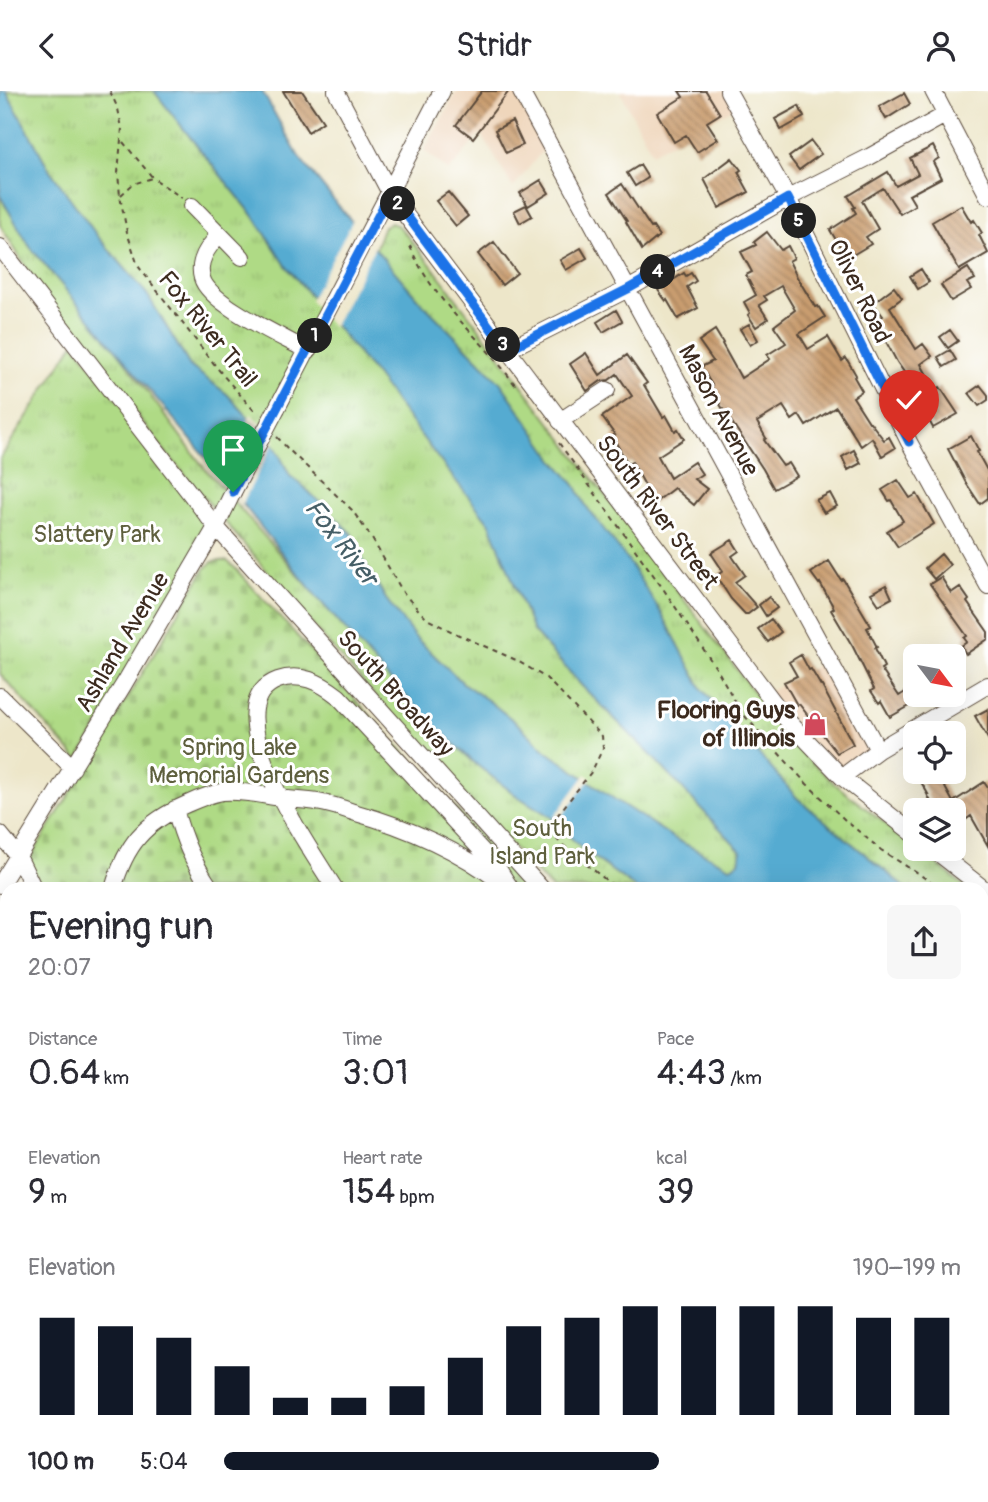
<!DOCTYPE html>
<meta charset="utf-8">
<style>
body{margin:0;font-family:Pangolin,sans-serif;background:#f7f7f7;color:#2b2b33;height:100vh;display:flex;flex-direction:column;font-size:26px;white-space:nowrap}
*{box-sizing:border-box;margin:0}
p{font-size:23px;color:#7c7c81}
.icon{flex:none;width:38px;height:38px;fill:none;stroke:currentColor;stroke-width:2;stroke-linecap:round;stroke-linejoin:round}
.map{position:relative;flex:1;overflow:hidden}
.drawer{position:absolute;left:0px;top:791px;width:989px;height:621px;display:flex;flex-direction:column;background:#fff;border-radius:21px 21px 0 0;box-shadow:0 7px 28px #0002}
.drawer>*{flex:none}
.needle{width:46px;rotate:122deg}
.controls{position:absolute;left:903px;top:553px;display:grid;gap:14px}
.controls a{display:grid;place-items:center;width:63px;height:63px;border-radius:10px;background:#fff;box-shadow:0 7px 28px #0002;font-size:35px}
.pin{position:absolute;display:grid;place-items:center;width:60px;height:60px;color:#fff;margin:-72px -30px;border-radius:50% 50% 50% 0;rotate:-45deg;box-shadow:0 0 7px #0007}
.pin .icon{rotate:45deg}
.km{position:absolute;width:35px;height:35px;margin:-18px;border-radius:50%;background:#222;color:#fff;font-size:19px;line-height:35px;text-align:center}
.round{display:grid;place-items:center;flex:none;width:74px;height:74px;border-radius:10px;background:#f7f7f7}
.overview{display:flex;align-items:center;justify-content:space-between;height:119px;padding:0 28px}
h1{font-size:38px;font-weight:600;line-height:52px}
.metrics{display:grid;grid-template-columns:repeat(3,1fr);gap:10px;height:119px;padding:7px 28px}
.metrics div{display:grid;align-content:center}
.metrics b{font-size:35px;font-weight:600}
.metrics small{font-size:19px;font-weight:400}
.metrics p{font-size:19px}
.chart{height:196px;padding:14px 28px}
.chart p{display:flex;justify-content:space-between}
.chart svg{width:100%;height:126px;margin-top:7px;stroke:#111827;stroke-width:6}
ul{padding:0 28px;list-style:none;font-size:23px}
li{display:grid;grid-template-columns:112px 84px 1fr;align-items:center;height:52px}
li i{height:18px;border-radius:9px;background:#111827}
header{display:flex;justify-content:space-between;align-items:center;height:91px;padding:0 28px;background:#fff;font-size:32px;font-weight:600}
.map>svg:first-child{display:block}
</style>
<header><svg class="icon" aria-label="back" viewBox="0 0 24 24"><path d="M15 5l-7 7 7 7"/></svg>Stridr<svg class="icon" aria-label="person" viewBox="0 0 24 24"><circle cx="12" cy="8" r="4"/><path d="M4 21q1-7 8-7t8 7"/></svg></header>
<div class="map">
<svg width="988" height="1411" viewBox="0 0 988 1411">
<defs>
<pattern id="cemetery-stones" width="16" height="16" patternUnits="userSpaceOnUse" patternTransform="scale(1.75)"><rect width="16" height="16" fill="#afda85"/><path d="M2 7V4a2 2 0 0 1 4 0v3zM10 15v-3a2 2 0 0 1 4 0v3z" fill="#97bb72"/></pattern>
<pattern id="park-tufts" width="24" height="20" patternUnits="userSpaceOnUse" patternTransform="scale(1.75)"><rect width="24" height="20" fill="#afda85"/><path d="M3 7l-1-3M5 7V3M7 7l1-3M15 17l-1-3M17 17v-4M19 17l1-3" fill="none" stroke="#97bb72"/></pattern>
<pattern id="building-back-hatch" width="6" height="6" patternUnits="userSpaceOnUse" patternTransform="scale(1.75)"><rect width="6" height="6" fill="#c99d70"/><path d="M-1 5l2 2M0 0l6 6M5-1l2 2" fill="none" stroke="#a4805b"/></pattern>
</defs>
<rect width="100%" height="100%" fill="#fff"/>
<filter id="ink" filterUnits="userSpaceOnUse"><feTurbulence type="fractalNoise" baseFrequency=".0143" numOctaves="2"/><feDisplacementMap in="SourceGraphic" scale="14" xChannelSelector="R" yChannelSelector="G"/><feConvolveMatrix kernelMatrix="1 2 1 2 8 2 1 2 1" color-interpolation-filters="sRGB"/></filter>
<filter id="wash" filterUnits="userSpaceOnUse"><feTurbulence type="fractalNoise" baseFrequency=".00686" numOctaves="4" result="noise"/><feDisplacementMap in="SourceGraphic" scale="28" xChannelSelector="R" yChannelSelector="G"/><feGaussianBlur stdDeviation="1.57" result="paint"/><feColorMatrix in="noise" values="0 0 0 0 0 0 0 0 0 0 0 0 0 0 0 0 0 1.4 0 .05"/><feComposite in="paint" operator="in"/></filter>
<g filter="url(#wash)">
<rect width="100%" height="100%" fill="#ede6c9"/>
<path fill="#efd6bb" d="M457,0H518L546,55L513,97L481,42L449,80L424,59Z
M620,0H725L734,17L652,62Z
M827,569L875,659L842,684L768,601Z"/>
<path fill="url(#cemetery-stones)" stroke="#758252" stroke-width="2" d="M220,470H227L233,475L530,798H42L28,770L86,677L204,479L212,471Z
M7,810V1405H308L311,1411H0V821Z
M326,1405H902L890,1411H329Z"/>
<path fill="url(#park-tufts)" stroke="#758252" stroke-width="2" d="M6,0H154L201,60L253,124L287,176L375,283L438,367L490,433L533,540L582,595L650,663L741,760L739,771L730,777L677,749L617,710L546,660L519,634L489,610L464,593L415,546L386,508L364,471L352,443L303,395L290,385L275,355L227,303L190,275L147,203L98,146L49,78Z
M0,105L30,156L118,261L202,374L390,589L438,638L477,674L517,705L551,726L581,757L637,798H552L436,673L326,550L164,359L34,189L0,134Z
M391,132L399,135L428,170L781,637L807,667L835,693L968,798H907L797,707L702,598L662,523L586,415L575,394L375,158L384,135Z
M74,252L216,436L78,669L0,583V368Z
M982,1110L988,1120V1405L974,1411H950L948,1405H982Z"/>
<path fill="#54abd1" stroke="#486a78" stroke-width="2" d="M0,0H6L49,78L98,146L147,203L190,275L227,303L275,355L290,385L303,395L352,443L364,471L386,508L415,546L464,593L489,610L519,634L546,660L617,710L677,749L730,776L739,771L741,760L650,663L582,595L533,540L490,433L438,367L375,283L287,176L253,124L201,60L154,0H262L299,66L337,113L420,210L500,291L554,369L575,394L586,415L627,468L662,523L702,598L797,707L907,798H637L581,757L551,726L517,705L477,674L438,638L390,589L321,511L202,362L30,156L0,105Z
M982,855L988,861V1120L982,1110Z"/>
<path fill="#ede6c9" d="M354,127L376,154L333,237L310,209Z
M251,323L275,349L242,413L220,385Z
M586,683L591,687L559,729L554,726Z"/>
<g id="blocks">
<path fill="url(#building-back-hatch)" d="M283,0H302L323,31L308,41Z
M482,0H509L473,47L456,34Z
M679,0H706L720,23L707,31L718,48L697,61L686,44L674,51L657,22L683,6Z
M904,2L910,13L886,28L879,16Z
M799,15L804,26L781,39L775,28Z
M512,30L523,54L506,62L495,39Z
M811,50L821,63L799,79L789,66Z
M933,55L939,67L933,71L941,87L909,104L915,114L900,123L883,97L862,110L878,138L866,146L871,153L846,168L840,158L841,157L830,139L856,122L853,117L855,116L848,105L888,81L896,95L918,83L910,67Z
M732,67L741,79L738,81L749,101L719,117L704,88Z
M640,74L648,87L635,95L627,82Z
M541,89L549,102L528,115L520,102Z
M622,93L651,137L653,136L659,145L642,159L626,131L627,130L609,102Z
M448,101L468,125L456,135L436,110Z
M526,114L532,125L520,132L514,120Z
M961,114L971,131L974,129L982,142L979,144L988,162L959,179L932,131Z
M767,141L781,159L788,155L794,167L789,170L797,186L815,216L818,215L825,226L799,243L808,258L828,246L842,270L846,267L856,284L854,286L862,300L853,306L869,331H870L884,349L889,346L895,357L882,365L872,347L861,355L836,316L806,335L799,324L792,329L783,315L757,331L766,347L764,349L783,375L789,372L797,385L774,398L763,378L721,315L711,295L712,294L701,276L713,270L699,250L715,239L723,252L722,253L741,287L770,268L767,264L786,252L774,235L795,219L781,195L764,205L767,209L759,214L768,228L756,236L748,224L750,222L744,211L756,204L746,184L752,181L741,161L756,154L754,151Z
M494,151L517,182L502,194L478,163Z
M581,157L587,167L566,179L560,169Z
M968,177L975,188L967,192L971,198L951,210L941,194Z
M921,178L929,191L918,198L910,185Z
M684,182L686,185L691,182L696,190L687,196L698,217L678,228L667,209L666,210L658,199Z
M894,196L902,207L890,216L916,258L923,253L932,265L921,273L935,299L940,296L958,323L933,337L918,309L921,307L908,282L906,284L897,271L884,247L886,246L876,229L883,225L873,212Z
M616,219L622,230L603,241L597,231Z
M749,233L758,249L750,254L740,238Z
M950,239L958,250L948,257L940,246Z
M950,259L956,269L944,276L938,266Z
M586,262L600,284L627,264L647,292L644,294L663,326L666,324L675,340L678,338L684,348L658,365L670,387L694,371L702,383L694,388L707,398L694,414L674,397L653,413L644,400L647,398L632,371L628,373L612,345L615,344L602,326L632,305L617,283L609,289L601,290L587,300L570,273Z
M980,294L988,304V309L979,315L969,302Z
M971,345L979,360L977,361L988,381V407L980,413L966,392L948,358Z
M854,359L861,372L848,379L842,366Z
M898,389L910,407L917,403L934,433L898,456L887,440L903,430L891,409L889,410L882,399Z
M830,402L837,415L824,422L816,409Z
M732,449L739,460L732,465L745,484L735,491L757,516L748,523H745L731,508L716,485L723,480L711,462Z
M941,463L950,474L934,488L925,477Z
M829,470L841,489L843,488L871,535L867,537L877,556L875,557L884,576L881,578L899,605L915,595V604H929L890,626L881,610L879,612L871,600L874,598L853,556L831,519L834,517L820,492L819,493L811,482Z
M941,486L951,502L960,496L969,509L967,511L988,541V548L966,563L961,555L967,551L964,547L967,545L930,493Z
M886,494L892,507L879,514L871,502Z
M769,506L777,517L766,525L759,514Z
M771,528L781,541L768,551L758,538Z
M801,564L809,579L811,578L821,595H822L853,653L837,662L799,613L797,614L784,591L797,585L789,571Z
M988,618V648L975,625Z
M922,681H951L940,687L953,711L984,691L988,697V755L971,725L954,737V719H942L944,718L939,711L933,715L927,703H928L917,684Z"/>
</g>
</g>
<g filter="url(#ink)">
<use href="#blocks" fill-opacity="0" stroke="#564638" stroke-width="2"/>
<g fill="none" stroke-linecap="round" stroke-linejoin="round">
<g stroke="#564638" stroke-width="18">
<path id="minor" d="M336,0L390,102L404,122L787,629L842,686L915,744
M728,0L788,107L909,351L988,495
M933,0L988,105
M521,1L878,659
M192,115L242,166
M219,144C208,156 197,170 202,187C209,213 283,246 308,260
M0,156L216,436L542,798
M507,259L628,198L788,107L869,66L945,24
M277,317L442,0
M560,330L607,299
M0,605L73,677
M842,686L878,659L988,594
M175,718C184,751 192,769 211,798
M0,743L18,765L34,798
M933,758L988,801
M0,794L124,593L216,436L233,401
M113,798C126,753 144,732 187,713C198,708 210,703 222,701C242,699 261,704 280,707C292,709 305,709 317,711C329,713 342,717 353,721C407,736 457,758 502,792
M335,798C314,763 208,615 278,589C300,581 320,591 338,605L485,763L499,779L511,798
M0,1002L7,991
M0,1081L7,1085
M0,1121L7,1109
M982,1173L988,1186
M0,1240L7,1229
M0,1315L7,1319
M982,1335L988,1332
M152,1405L162,1411
M319,1405L322,1411
M364,1405L370,1411
M502,1405L504,1411
M612,1405L619,1411
M939,1405L941,1411
M43,1411L46,1405
M794,1411L797,1405
M907,1411L919,1405
M974,1411L988,1405"/>
</g>
<path stroke="#564638" stroke-width="2" stroke-dasharray="5 5" stroke-linecap="butt" d="M110,0L118,18L122,37L118,82L120,105L127,141L138,175L222,283L257,323
M123,51L153,87L182,107
M121,104L133,93L152,87
M410,155C427,197 458,227 488,260C498,271 507,283 516,295
M277,346L289,359L352,419L371,446L404,503L427,528L459,544L516,569L546,587L602,645L603,657L592,680L553,730L552,739L559,751L617,798
M559,352L664,499L718,580L741,621L807,693L845,729L881,759L942,798
M982,822L988,825
M982,876L988,871
M982,1312L988,1313
M982,1378L988,1375"/>
<use href="#minor" stroke="#fff" stroke-width="16"/>
<g stroke="#564638" stroke-width="18" stroke-linecap="butt">
<path id="minor-bridge" d="M233,401L277,317"/>
</g>
<use href="#minor-bridge" stroke="#fff" stroke-width="16"/>
</g>
</g>
<g fill="none" stroke-linecap="round" stroke-linejoin="round" filter="url(#ink)">
<g stroke="#fff" stroke-width="14">
<path id="route" d="M233,401L390,102L507,259L628,198L788,107L909,351"/>
</g>
<use href="#route" stroke="#1a73e8" stroke-width="9"/>
</g>
<defs>
<g id="shop-bare" transform="scale(1.89)"><path d="M-5-2.5h2.3a2.7 3.5 0 0 1 5.4 0H5L5.5 6h-11ZM-1.5-2.5h3a1.5 2.3 0 0 0-3 0Z" fill="#d1495b" stroke="#fff" stroke-width="2.5" paint-order="stroke"/></g>
</defs>
<g fill-rule="evenodd">
<use href="#shop-bare" x="815" y="633"/>
</g>
<g text-anchor="middle" stroke-width="6" stroke-linejoin="round" paint-order="stroke">
<g font-size="24" fill="#3b2a1e" stroke="#fff">
<text transform="translate(860 200) rotate(64)" y="8">Oliver Road</text>
<text transform="translate(208 238) rotate(51)" y="8">Fox River Trail</text>
<text transform="translate(719 319) rotate(62)" y="8">Mason Avenue</text>
<text transform="translate(658 421) rotate(53)" y="8">South River Street</text>
<text transform="translate(122 551) rotate(-59)" y="8">Ashland Avenue</text>
<text transform="translate(396 602) rotate(48)" y="8">South Broadway</text>
</g>
<g font-size="24" fill="#5e5f3d" stroke="#fff">
<text x="97" y="451">Slattery Park</text>
<text x="239" y="664">Spring Lake<tspan x="239" dy="28">Memorial Gardens</tspan></text>
<text x="542" y="745">South<tspan x="542" dy="28">Island Park</tspan></text>
</g>
<g font-size="24" font-weight="bold" fill="#3b2a1e" stroke="#fff" text-anchor="end">
<text x="795" y="627">Flooring Guys<tspan x="795" dy="28">of Illinois</tspan></text>
</g>
<g font-size="26" font-style="italic" fill="#455e66" stroke="#fff">
<text transform="translate(342 451) rotate(52)" y="9">Fox River</text>
</g>
</g>
</svg>
<div class="controls">
<a><svg class="needle" viewBox="-14 -14 28 28"><path d="M0-13l5 13h-10z" fill="#e53935"/><path d="M0 13l5-13h-10z" fill="#7c7c81"/></svg></a>
<a><svg class="icon" aria-label="locate" viewBox="0 0 24 24"><circle cx="12" cy="12" r="6"/><path d="M12 2v4M12 18v4M2 12h4M18 12h4"/></svg></a>
<a><svg class="icon" aria-label="layers" viewBox="0 0 24 24"><path d="M12 4l9 5-9 5-9-5zM3 14l9 5 9-5"/></svg></a>
</div>
<div class="pin" style="left:233px;top:401px;background:#1e9e55"><svg class="icon" aria-label="arrive" viewBox="0 0 24 24"><path d="M6 21V4h12l-3 4 3 4H6"/></svg></div>
<div class="pin" style="left:909px;top:351px;background:#d93025"><svg class="icon" aria-label="check" viewBox="0 0 24 24"><path d="M5 12l5 5 9-10"/></svg></div>
<b class="km" style="left:315px;top:245px">1</b>
<b class="km" style="left:398px;top:113px">2</b>
<b class="km" style="left:503px;top:254px">3</b>
<b class="km" style="left:658px;top:181px">4</b>
<b class="km" style="left:799px;top:130px">5</b>
<section class="drawer">
<div class="overview"><div><h1>Evening run</h1><p>20:07</p></div><a class="round"><svg class="icon" aria-label="share" viewBox="0 0 24 24"><path d="M12 15V3M7 8l5-5 5 5M5 13v7h14v-7"/></svg></a></div>
<div class="metrics">
<div><p>Distance</p><b>0.64<small> km</small></b></div>
<div><p>Time</p><b>3:01</b></div>
<div><p>Pace</p><b>4:43<small> /km</small></b></div>
</div>
<div class="metrics">
<div><p>Elevation</p><b>9<small> m</small></b></div>
<div><p>Heart rate</p><b>154<small> bpm</small></b></div>
<div><p>kcal</p><b>39</b></div>
</div>
<div class="chart"><p><span>Elevation</span>190–199 m</p>
<svg viewBox="0 0 160 44" preserveAspectRatio="none"><path d="M5 44V10M15 44V13M25 44V17M35 44V27M45 44V38M55 44V38M65 44V34M75 44V24M85 44V13M95 44V10M105 44V6M115 44V6M125 44V6M135 44V6M145 44V10M155 44V10"/></svg>
</div>
<ul>
<li><b>100 m</b>5:04<i style="width:59%"></i></li>
</ul>
</section>
</div>
